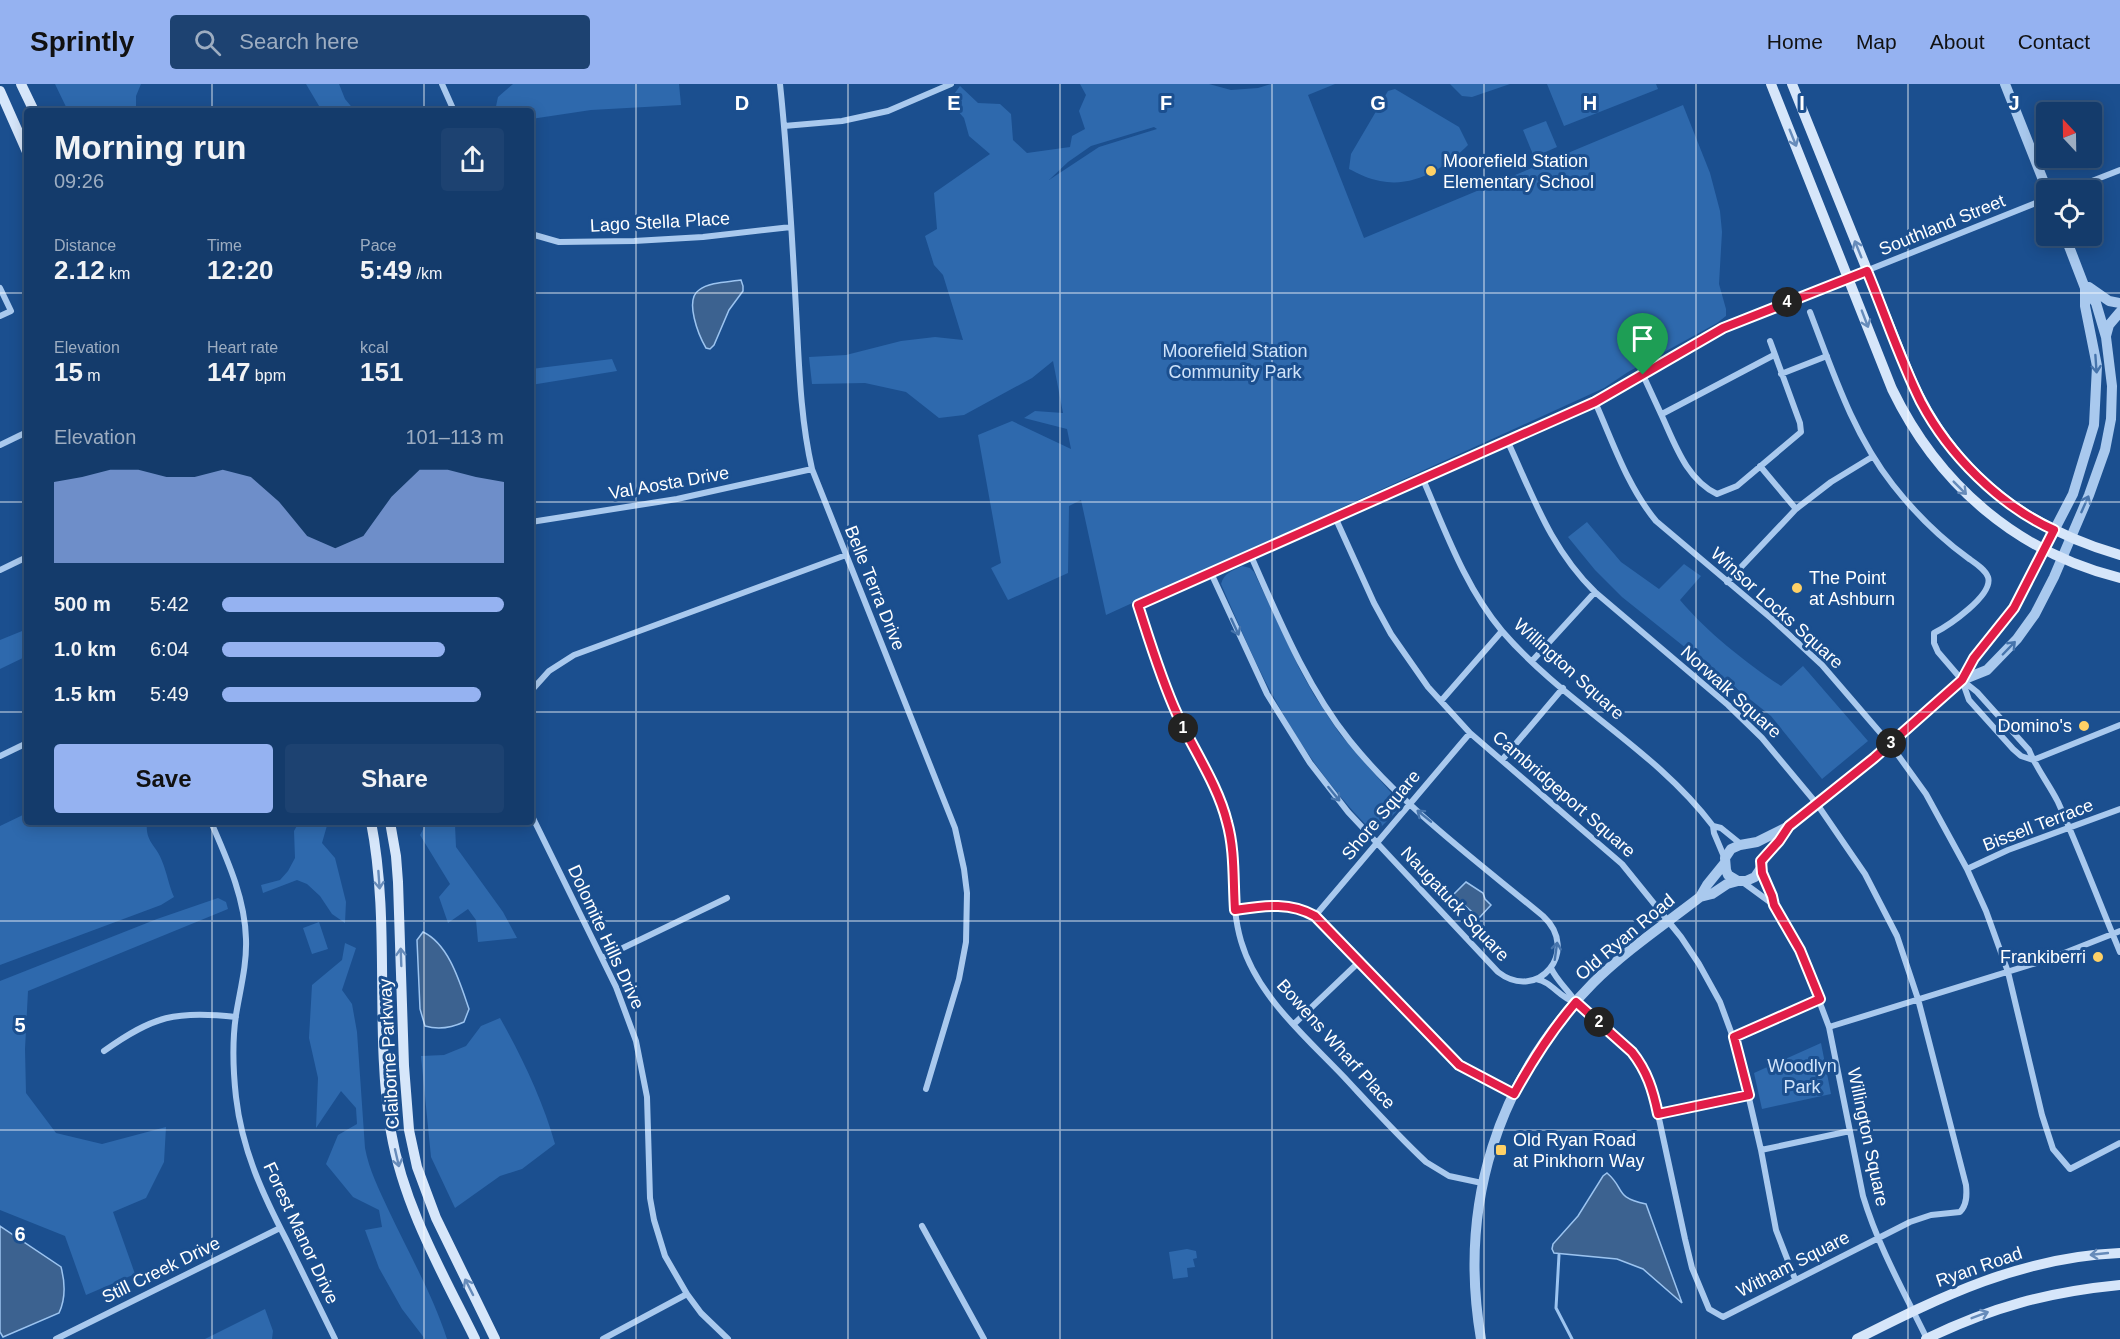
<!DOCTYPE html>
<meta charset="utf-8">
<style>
body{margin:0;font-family:Helvetica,sans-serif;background:#1d4271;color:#f1f3f6;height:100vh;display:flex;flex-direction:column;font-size:22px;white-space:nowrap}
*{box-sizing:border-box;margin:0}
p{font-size:20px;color:#9dadc1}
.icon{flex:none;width:33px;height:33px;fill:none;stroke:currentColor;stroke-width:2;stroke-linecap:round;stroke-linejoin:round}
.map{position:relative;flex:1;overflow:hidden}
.details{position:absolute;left:24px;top:24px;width:510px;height:717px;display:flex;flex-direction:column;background:#143b6b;border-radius:6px;box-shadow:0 3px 15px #0003,0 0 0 2px #33557e}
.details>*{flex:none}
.needle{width:39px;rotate:338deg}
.buttons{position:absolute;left:2036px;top:18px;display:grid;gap:12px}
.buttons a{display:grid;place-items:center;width:66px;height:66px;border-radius:6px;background:#143b6b;box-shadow:0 3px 15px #0003,0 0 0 2px #33557e;font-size:30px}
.pin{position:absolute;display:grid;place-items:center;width:51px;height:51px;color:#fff;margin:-62px -26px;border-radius:50% 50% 50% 0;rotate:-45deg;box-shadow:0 0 6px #0007}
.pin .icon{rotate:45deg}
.km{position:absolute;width:30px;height:30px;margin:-15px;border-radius:50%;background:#222;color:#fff;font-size:16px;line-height:30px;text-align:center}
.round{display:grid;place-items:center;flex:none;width:63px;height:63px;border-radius:6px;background:#1d4271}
.summary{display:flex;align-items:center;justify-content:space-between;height:102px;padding:0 30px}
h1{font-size:33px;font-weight:700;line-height:45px}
.figures{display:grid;grid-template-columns:repeat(3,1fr);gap:9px;height:102px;padding:6px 30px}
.figures div{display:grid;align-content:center}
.figures b{font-size:26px;font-weight:700}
.figures small{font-size:16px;font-weight:400}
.figures p{font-size:16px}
.chart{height:168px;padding:12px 30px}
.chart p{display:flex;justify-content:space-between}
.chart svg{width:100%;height:108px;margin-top:6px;fill:#95b2f1;opacity:.7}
.cta{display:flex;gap:12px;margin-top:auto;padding:12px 30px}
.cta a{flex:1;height:69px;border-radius:6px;background:#95b2f1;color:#111;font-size:24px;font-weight:700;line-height:69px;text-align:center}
.cta a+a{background:#1d4271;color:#f1f3f6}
ul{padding:0 30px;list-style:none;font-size:20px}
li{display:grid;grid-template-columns:96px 72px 1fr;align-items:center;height:45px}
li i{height:15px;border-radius:8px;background:#95b2f1}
header{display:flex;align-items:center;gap:36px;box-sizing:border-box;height:84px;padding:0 30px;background:#95b2f1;color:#111}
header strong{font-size:28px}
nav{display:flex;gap:33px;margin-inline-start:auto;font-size:21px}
.search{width:420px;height:54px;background:#1d4271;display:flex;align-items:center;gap:15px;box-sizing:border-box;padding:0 21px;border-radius:6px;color:#9dadc1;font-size:22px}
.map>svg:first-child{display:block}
</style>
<header>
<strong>Sprintly</strong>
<div class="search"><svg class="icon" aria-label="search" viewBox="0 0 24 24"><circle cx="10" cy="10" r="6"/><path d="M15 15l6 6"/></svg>Search here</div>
<nav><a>Home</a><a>Map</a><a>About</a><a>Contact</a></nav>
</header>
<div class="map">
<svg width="2120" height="1255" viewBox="0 0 2120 1255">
<rect width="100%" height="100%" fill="#1b4f8f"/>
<path fill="#2e69ad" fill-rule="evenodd" d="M55,0H141L136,12V27H68Z
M306,0H339L345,15L355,27H322Z
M513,0H679L681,21L591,26L531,35V27H495L498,13Z
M1080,0H1209L1231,6L1258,4L1271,0H1335L1308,11L1364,154L1683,21L1710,89L1720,127L1722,148L1719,200L1726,225V232L1717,239L1628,288L1604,304L1106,531L1081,416L1069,422L1068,489L1008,516L991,484L1001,479L978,351L1012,337L1071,365L1067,345L1024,334L1035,327L1063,329L1053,277L1032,294L964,331L939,334L906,308L865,299L812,300L809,273L846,271L901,257L935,253L963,256L943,191L934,181L925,152L937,145L934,109L990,70L969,52L964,34L949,17L960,2L978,19L1000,20L1011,30L1013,56L1027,69L1070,63L1072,52L1085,45L1079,27L1086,11ZM1154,43L1157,45L1099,63L1049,96L1068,78L1091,62Z
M1450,0H1510L1472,13L1462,12Z
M1547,0H1656L1658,5L1564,42Z
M1395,5L1459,43L1468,61C1445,84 1414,104 1380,97C1369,95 1359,90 1349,85L1351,70L1388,7Z
M1546,37L1557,63L1534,73L1523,46Z
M612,275L617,287L531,301V285Z
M1587,438L1621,478L1659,505L1684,480L1701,492L1680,516C1707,548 1746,579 1781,602L1803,582L1868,657L1822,695L1771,632L1622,513L1595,486L1568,453Z
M1242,482L1250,484L1254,488L1299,584L1314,611L1340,650L1400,719L1396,728L1379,745L1368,743C1333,707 1302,665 1278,621C1256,582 1239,541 1221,500C1224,489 1232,487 1242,482Z
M27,545V572L0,585V556Z
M27,729V738H147C145,759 156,760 162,777C167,789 169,802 174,813L161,821L0,881V742Z
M299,738H328L322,759L335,774L346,818L345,839L332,830L320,812L307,800L297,796L263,809L261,801L280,796L288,787L295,774L294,747Z
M427,738L455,741L456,763L503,828L517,854L478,858L476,836L468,825L448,839L439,813L450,800L420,751Z
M218,814L226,818L228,825L28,907L25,965L26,1009L56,1049L102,1060L166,1043L164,1078L146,1114L113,1128L135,1190L86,1211L65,1152L0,1126V897L157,835Z
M319,838L328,865L312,870L303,844Z
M345,859L356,864L342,906L352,920L357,948L365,1064C369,1086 379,1105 388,1125C408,1168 432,1209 447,1255H425L402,1225L379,1184L365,1146L382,1143L379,1126L353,1113L326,1080L338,1051L357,1040L356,1024L341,1007L316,1044L318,994L309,954L312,901L342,876Z
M500,934C522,973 543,1017 555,1060L522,1085L500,1092L455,1124L431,1073L421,972L444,971L466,962L481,942Z
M1821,959L1831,1010L1762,1025L1754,989Z
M1187,1165L1196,1167L1197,1174L1193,1175L1195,1183L1187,1184L1188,1193L1173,1195L1169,1168Z
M265,1225L273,1247L272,1255H205Z"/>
<path fill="#3c6290" stroke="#9cc4f0" stroke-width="1.5" d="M741,196L743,202V207L729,226L714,261L710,265L706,264C699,252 684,216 699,206C709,198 728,198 741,196Z
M1466,798L1483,809L1485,815L1491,821L1479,834L1453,811Z
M423,848C449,860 460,899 469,925L464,938C451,944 439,946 425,942L420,925L417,856Z
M1607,1089C1626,1105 1613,1113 1646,1120L1682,1219L1643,1185L1617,1175L1554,1169L1552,1165L1553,1160L1578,1132L1603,1092Z
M0,1142L61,1183C65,1198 66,1214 59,1229L3,1253L0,1248Z"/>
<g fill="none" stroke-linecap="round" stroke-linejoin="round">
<path stroke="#9cc4f0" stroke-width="3" d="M1559,1171L1556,1224L1572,1255"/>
<path stroke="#a9c9ee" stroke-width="6" d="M442,0L454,27
M780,0C788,75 792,150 796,225C799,278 800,333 812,385L955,744L964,785L967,809L966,858L959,895L926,1005
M784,42L842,37L888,27L951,0
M2069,106L2120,86
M531,150L559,158L634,157L703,153L791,143
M0,204L11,227L0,232
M1810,228C1833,288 1853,350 1893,401C1915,429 1939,453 1968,474C1975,479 1985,485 1988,493C1994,511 1948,542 1934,549V559L1938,568L1962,596L1977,608L2029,666C2036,684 2049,700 2058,718C2080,767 2099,818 2120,868
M1781,290L1827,272
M1643,291C1649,304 1655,317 1661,330C1675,360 1686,395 1717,410L1737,402L1801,348L1800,339L1770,257
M1595,318C1613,358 1627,402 1656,437L1772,535L1822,581L1890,660L1926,710L1967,785L1986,827L2008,888L2042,1031L2053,1065L2070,1085L2120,1059
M1662,330L1774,271
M1507,356C1533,412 1550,464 1595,508L1728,621L1762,654L1817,720L1865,790L1897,852L1918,915L1966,1101C1967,1111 1967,1121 1960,1128L1931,1131L1910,1138L1723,1233L1709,1225L1692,1184L1685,1155L1658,1030L1647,991L1632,968L1576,918C1568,906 1557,897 1551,884
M0,361L27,348
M1760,382L1796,425
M1422,393C1445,446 1465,503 1502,547C1565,620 1655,665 1713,742L1714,749L1725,775
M1335,433L1374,519L1391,550L1428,603L1470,649L1622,780L1681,853L1699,880L1720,918L1738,967L1761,1066L1776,1146L1795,1195
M531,438L677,415L812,385
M0,486L27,473
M1211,489L1267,610L1310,679L1348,728L1498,888C1538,919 1581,867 1543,832C1478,778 1403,723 1350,657C1306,602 1279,535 1251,472
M1727,498L1796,425L1831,398L1872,373
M1532,577L1595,508
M1962,596L1969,616L2013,665L2021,672L2033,676
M531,607L549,587L574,571L846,471
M1441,617L1502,547
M0,672L27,659
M1502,676L1563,604
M2033,676L2120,641
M531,730L616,903L636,957L647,1013L650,1114L654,1136L665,1172L687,1210L701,1229L728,1255
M211,738C227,775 245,814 246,855C247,881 240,906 236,931C232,958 233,986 236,1013C242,1066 263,1111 287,1157C303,1190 319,1222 335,1255
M1713,742L1721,744L1742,761
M1761,784L1774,821L1800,866L1829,943L1863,1112C1878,1162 1904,1208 1927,1255
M1967,785L2008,766L2120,725
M1744,799L1774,821
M1235,826C1263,822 1289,817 1315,832L1459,981L1514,1010
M1315,832L1470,649
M602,874L727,814
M1536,895C1553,898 1558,913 1575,918
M1294,940L1359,878
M1829,943L2049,875L2120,847
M1734,953L1820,915
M104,967C153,932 176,926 236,933
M1658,1030L1749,1011
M1761,1066L1850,1047
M1482,1099L1449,1092L1426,1078C1397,1051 1371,1022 1344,993C1306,953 1257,912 1241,857C1228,813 1238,765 1222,722C1210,690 1190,660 1176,628C1160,594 1150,557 1138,521L1595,318L1723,244L2046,115
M922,1142L984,1255
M56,1255L280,1144
M603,1255L687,1210"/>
<path stroke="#a9c9ee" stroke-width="10" d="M2005,0L2047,106
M2089,203L2109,217L2120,219
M2106,252L2109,241L2120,228
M1962,596L1987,586L2017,555L2035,530L2054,493L2089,411L2105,366L2111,335L2112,302L2106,253L2096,219L2085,204L2065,152
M1738,797L1728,791L1726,786L1725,774L1731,765L1740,761L1757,758L1789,742L1874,674L1962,596L1974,574L2014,524L2073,410L2094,341L2097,282L2085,222V204
M1700,813L1712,810L1727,800L1738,797H1746L1755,793L1761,784L1764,773L1779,757L1789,742
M1481,1255C1458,1121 1497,996 1593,899C1625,867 1664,841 1700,813L1707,801L1724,780"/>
<path stroke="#d6e6fa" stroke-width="10" d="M21,0L34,27
M1771,0L1892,305C1938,400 2016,468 2120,494
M1792,0L1911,295C1953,388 2023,443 2120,471
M0,7L27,68
M371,738C391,840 374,946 391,1048C404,1123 442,1188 475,1255
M390,738L396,772L398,798L404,982L409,1046L417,1083L436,1134L495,1255
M1857,1255C1942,1212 2022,1173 2120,1169
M1926,1255C1992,1223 2048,1208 2120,1201"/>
</g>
<defs><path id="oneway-shaft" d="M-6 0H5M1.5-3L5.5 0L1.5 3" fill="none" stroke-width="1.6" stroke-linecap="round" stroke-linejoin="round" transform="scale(1.5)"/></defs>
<g stroke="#668bba">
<use href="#oneway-shaft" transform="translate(1793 54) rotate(68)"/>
<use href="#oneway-shaft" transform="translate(1858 165) rotate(-112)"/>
<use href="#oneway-shaft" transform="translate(1865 235) rotate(69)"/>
<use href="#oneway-shaft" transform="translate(1960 404) rotate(45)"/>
<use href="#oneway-shaft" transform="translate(379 796) rotate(86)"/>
<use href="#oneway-shaft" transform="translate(401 873) rotate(-92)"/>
<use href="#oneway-shaft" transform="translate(397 1074) rotate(77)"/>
<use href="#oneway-shaft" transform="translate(2099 1170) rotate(174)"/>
<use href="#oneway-shaft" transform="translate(469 1203) rotate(-117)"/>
<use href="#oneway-shaft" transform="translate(1980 1231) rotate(-21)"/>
</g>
<g stroke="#4674ac">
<use href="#oneway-shaft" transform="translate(2096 280) rotate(86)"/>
<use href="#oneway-shaft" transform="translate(2085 420) rotate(-66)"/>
<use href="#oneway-shaft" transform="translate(1235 543) rotate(65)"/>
<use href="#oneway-shaft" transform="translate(2009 564) rotate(-46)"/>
<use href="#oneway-shaft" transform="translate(1334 710) rotate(51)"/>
<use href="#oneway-shaft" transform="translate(1424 732) rotate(-141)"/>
<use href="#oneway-shaft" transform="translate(1556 867) rotate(-82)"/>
</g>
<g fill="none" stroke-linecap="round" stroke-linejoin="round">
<g stroke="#fff" stroke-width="12">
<path id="route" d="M1867,187C1885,230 1900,276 1921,318C1949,371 1999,421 2054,446L2014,524L1974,574L1962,596L1874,674L1789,742L1779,757L1761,777L1762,789L1772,812L1774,821L1800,866L1820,915L1734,953L1749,1011L1658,1030C1653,1006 1647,987 1632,968L1576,918C1551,947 1532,977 1514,1010L1459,981L1315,832C1289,817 1263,822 1235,826C1233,797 1235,766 1227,738C1218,701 1193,665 1177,630C1161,595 1150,558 1138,521L1595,318L1723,244Z"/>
</g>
<use href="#route" stroke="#e11d48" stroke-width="8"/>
</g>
<path fill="none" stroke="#fff" stroke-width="1.5" stroke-opacity="0.55" d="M212,0V27M424,0V27M636,0V1255M848,0V1255M1060,0V1255M1272,0V1255M1484,0V1255M1696,0V1255M1908,0V1255M0,209H27M531,209H2120M0,418H27M531,418H2120M0,628H27M531,628H2120M212,738V1255M424,738V1255M0,837H2120M0,1046H2120"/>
<g fill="#ffd166" stroke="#1b4f8f" stroke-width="2">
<circle cx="1431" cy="87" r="6"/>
<circle cx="1797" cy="504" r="6"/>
<circle cx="2084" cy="642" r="6"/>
<circle cx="2098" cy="873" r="6"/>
<rect x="1495" y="1060" width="12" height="12" rx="3"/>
</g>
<g text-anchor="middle" stroke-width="6" stroke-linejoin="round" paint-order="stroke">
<g font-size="18" fill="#fff" stroke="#1b4f8f" text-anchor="start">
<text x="1443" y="83">Moorefield Station<tspan x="1443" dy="21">Elementary School</tspan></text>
<text x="1809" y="500">The Point<tspan x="1809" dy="21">at Ashburn</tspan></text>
<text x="2072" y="648" text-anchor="end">Domino's</text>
<text x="2086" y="879" text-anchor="end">Frankiberri</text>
<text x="1513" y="1062">Old Ryan Road<tspan x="1513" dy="21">at Pinkhorn Way</tspan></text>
</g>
<g font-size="18" fill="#fff" stroke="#1b4f8f">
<text transform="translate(660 138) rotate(-3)" y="6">Lago Stella Place</text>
<text transform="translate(1942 141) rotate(-22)" y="6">Southland Street</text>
<text transform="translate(669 399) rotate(-10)" y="6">Val Aosta Drive</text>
<text transform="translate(875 504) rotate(68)" y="6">Belle Terra Drive</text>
<text transform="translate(1777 524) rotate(42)" y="6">Winsor Locks Square</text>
<text transform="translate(1569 585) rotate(42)" y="6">Willington Square</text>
<text transform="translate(1731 608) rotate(42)" y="6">Norwalk Square</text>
<text transform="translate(1564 710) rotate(41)" y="6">Cambridgeport Square</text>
<text transform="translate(1381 731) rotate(-50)" y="6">Shore Square</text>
<text transform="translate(2038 741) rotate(-21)" y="6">Bissell Terrace</text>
<text transform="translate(1455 820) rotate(47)" y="6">Naugatuck Square</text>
<text transform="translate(606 853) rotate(65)" y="6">Dolomite Hills Drive</text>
<text transform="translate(1625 853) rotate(-40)" y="6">Old Ryan Road</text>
<text transform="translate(1336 960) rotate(48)" y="6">Bowens Wharf Place</text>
<text transform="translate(389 970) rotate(-93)" y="6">Claiborne Parkway</text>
<text transform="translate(1868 1053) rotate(78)" y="6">Willington Square</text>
<text transform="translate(301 1149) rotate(65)" y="6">Forest Manor Drive</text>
<text transform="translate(1793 1180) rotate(-27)" y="6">Witham Square</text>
<text transform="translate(1979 1183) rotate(-19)" y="6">Ryan Road</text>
<text transform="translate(161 1186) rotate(-26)" y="6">Still Creek Drive</text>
</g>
<g font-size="18" fill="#cfe3fa" stroke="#1b4f8f">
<text x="1235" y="273">Moorefield Station<tspan x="1235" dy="21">Community Park</tspan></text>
<text x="1802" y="988">Woodlyn<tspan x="1802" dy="21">Park</tspan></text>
</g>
</g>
<g font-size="20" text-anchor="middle" font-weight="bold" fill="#fff" stroke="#1b4f8f" stroke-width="6" stroke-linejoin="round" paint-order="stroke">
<text x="742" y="26">D</text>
<text x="954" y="26">E</text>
<text x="1166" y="26">F</text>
<text x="1378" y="26">G</text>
<text x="1590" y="26">H</text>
<text x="1802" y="26">I</text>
<text x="2014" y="26">J</text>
<text x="20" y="948">5</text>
<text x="20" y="1157">6</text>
</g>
</svg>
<div class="buttons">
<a><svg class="needle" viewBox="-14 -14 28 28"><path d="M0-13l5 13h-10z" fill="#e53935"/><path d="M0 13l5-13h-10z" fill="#9dadc1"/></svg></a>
<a><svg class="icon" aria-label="locate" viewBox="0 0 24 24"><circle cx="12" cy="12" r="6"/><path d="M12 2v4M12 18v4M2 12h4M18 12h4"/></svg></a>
</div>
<div class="pin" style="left:1643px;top:291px;background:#1e9e55"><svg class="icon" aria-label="arrive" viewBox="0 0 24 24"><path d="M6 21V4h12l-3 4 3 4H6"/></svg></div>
<b class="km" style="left:1183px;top:644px">1</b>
<b class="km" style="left:1599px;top:938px">2</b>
<b class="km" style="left:1891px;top:659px">3</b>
<b class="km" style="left:1787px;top:218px">4</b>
<section class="details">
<div class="summary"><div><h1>Morning run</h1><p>09:26</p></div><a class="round"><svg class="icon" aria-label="share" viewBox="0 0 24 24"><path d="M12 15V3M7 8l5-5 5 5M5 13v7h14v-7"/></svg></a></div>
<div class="figures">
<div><p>Distance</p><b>2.12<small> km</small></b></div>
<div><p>Time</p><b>12:20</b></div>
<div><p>Pace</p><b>5:49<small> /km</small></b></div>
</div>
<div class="figures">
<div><p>Elevation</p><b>15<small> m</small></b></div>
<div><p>Heart rate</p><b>147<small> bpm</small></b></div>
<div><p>kcal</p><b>151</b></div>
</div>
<div class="chart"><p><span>Elevation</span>101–113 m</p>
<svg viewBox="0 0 160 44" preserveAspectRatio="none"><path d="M0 44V11L10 9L20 6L30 6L40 9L50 9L60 6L70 9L80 19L90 33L100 38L110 33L120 17L130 6L140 6L150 9L160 11V44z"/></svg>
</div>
<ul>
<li><b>500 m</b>5:42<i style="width:100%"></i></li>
<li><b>1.0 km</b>6:04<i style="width:79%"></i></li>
<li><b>1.5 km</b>5:49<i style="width:92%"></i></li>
</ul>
<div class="cta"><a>Save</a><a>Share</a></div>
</section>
</div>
